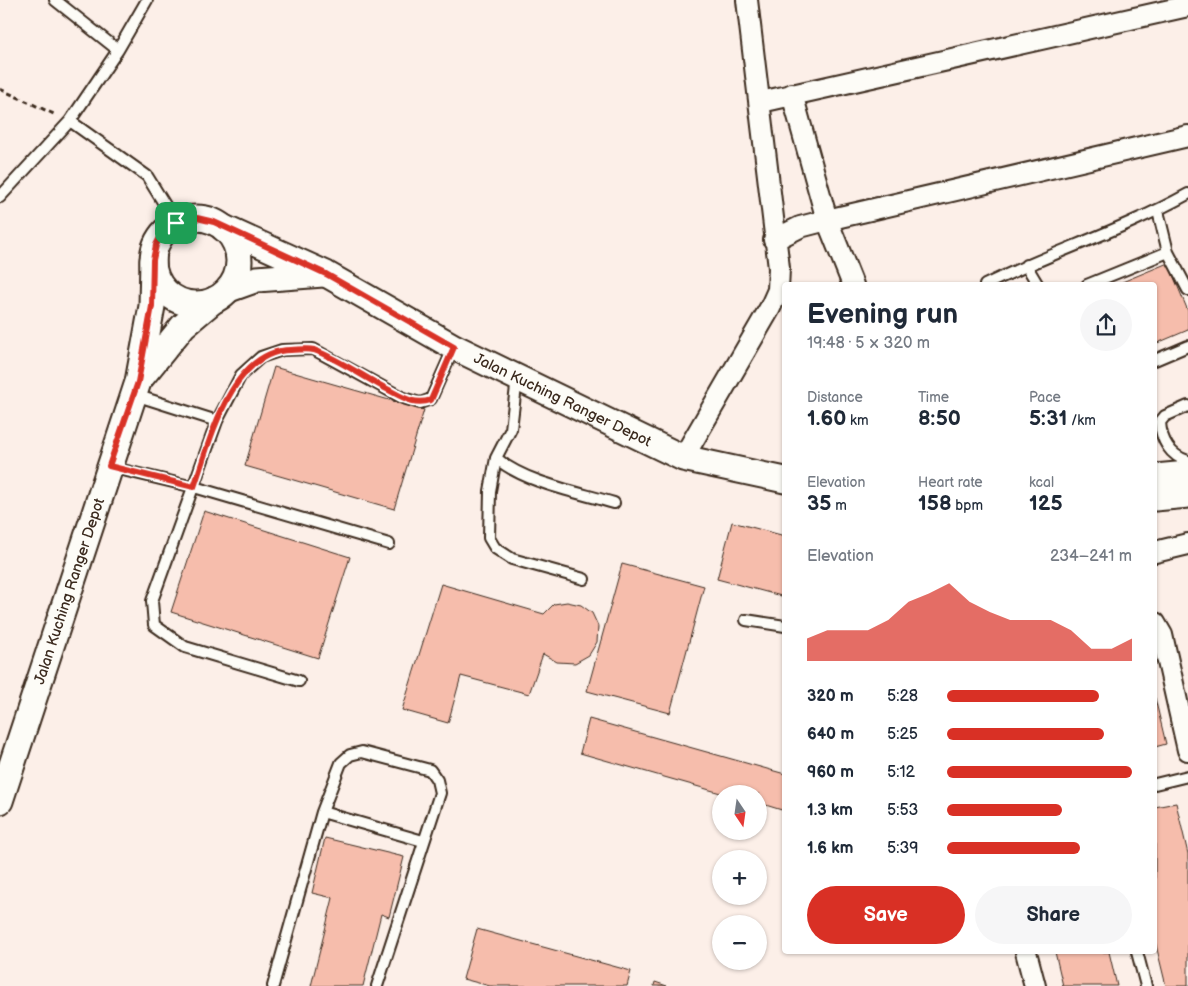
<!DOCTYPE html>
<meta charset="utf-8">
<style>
body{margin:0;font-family:"Balsamiq Sans",sans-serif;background:#f6f6f7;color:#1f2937;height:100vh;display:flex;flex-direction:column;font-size:19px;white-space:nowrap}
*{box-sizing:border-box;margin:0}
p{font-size:16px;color:#747a83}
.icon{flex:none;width:28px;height:28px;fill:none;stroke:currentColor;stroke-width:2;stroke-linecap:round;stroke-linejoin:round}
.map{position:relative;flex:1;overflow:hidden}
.side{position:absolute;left:782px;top:282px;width:375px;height:672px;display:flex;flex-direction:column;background:#fff;border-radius:5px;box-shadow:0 1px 4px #0004}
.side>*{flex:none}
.needle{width:32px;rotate:167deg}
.controls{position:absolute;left:712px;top:785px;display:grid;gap:10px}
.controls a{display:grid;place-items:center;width:55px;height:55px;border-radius:50%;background:#fff;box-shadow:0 1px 4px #0004;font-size:25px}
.pin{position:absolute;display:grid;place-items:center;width:42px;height:42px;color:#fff;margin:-21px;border-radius:10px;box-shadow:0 2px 8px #0006}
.round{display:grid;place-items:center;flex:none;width:52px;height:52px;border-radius:26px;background:#f6f6f7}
.summary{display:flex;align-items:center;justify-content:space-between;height:85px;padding:0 25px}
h1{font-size:28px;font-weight:800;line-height:38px}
.metrics{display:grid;grid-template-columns:repeat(3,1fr);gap:8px;height:85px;padding:5px 25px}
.metrics div{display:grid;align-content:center}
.metrics b{font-size:21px;font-weight:800}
.metrics small{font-size:14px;font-weight:400}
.metrics p{font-size:14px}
.chart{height:140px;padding:10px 25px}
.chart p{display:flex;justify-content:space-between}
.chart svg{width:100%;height:90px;margin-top:5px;fill:#d93025;opacity:.7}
.primary-button{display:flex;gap:10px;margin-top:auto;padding:10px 25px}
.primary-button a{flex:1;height:58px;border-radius:30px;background:#d93025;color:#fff;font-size:20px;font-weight:800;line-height:58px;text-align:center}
.primary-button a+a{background:#f6f6f7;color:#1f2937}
ul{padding:0 25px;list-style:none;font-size:16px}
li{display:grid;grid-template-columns:80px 60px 1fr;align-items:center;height:38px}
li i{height:12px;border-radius:6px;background:#d93025}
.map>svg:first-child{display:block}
</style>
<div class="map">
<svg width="1188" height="986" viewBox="0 0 1188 986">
<rect width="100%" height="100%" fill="#fcefe8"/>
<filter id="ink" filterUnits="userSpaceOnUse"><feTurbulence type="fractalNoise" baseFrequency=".02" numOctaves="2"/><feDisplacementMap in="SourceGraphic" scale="10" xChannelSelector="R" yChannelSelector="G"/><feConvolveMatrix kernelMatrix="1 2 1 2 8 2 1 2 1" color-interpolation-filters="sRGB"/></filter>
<g filter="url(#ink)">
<path fill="#f6bdac" stroke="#3b2a1e" d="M1168,263L1188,311V330L1155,344V285H1115Z
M274,367L424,410L394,509L245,466Z
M204,511L350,557L318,658L171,612Z
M732,522L785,536V597L717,579Z
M622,564L704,586L670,713L587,691Z
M441,584L544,614L554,604L567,602L581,605L592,613L598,626L597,642L589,655L575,663L557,662L543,654L529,694L461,676L448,723L402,710Z
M1155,698L1166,744L1155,747Z
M589,719L785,774V811L759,803V794H724L580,753Z
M1176,803L1188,854V986H1166L1155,941V807Z
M325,838L404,857L389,917L381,914L363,986H311L333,898L312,893Z
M477,929L631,971L627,986H490L463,979Z
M1055,952H1109L1117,986H1063Z
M655,982L667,986H654Z"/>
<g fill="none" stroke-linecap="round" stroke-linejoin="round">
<g stroke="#3b2a1e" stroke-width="14">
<path id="service" d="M55,0L118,50
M147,0L118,50L70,121L147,176L176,223
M0,197L70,121
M1158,211L1168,252L1188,290
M1026,265L1038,285
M985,285C1052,252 1123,230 1188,194
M1087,285L1168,252
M1155,360L1188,346
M517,378L511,429L496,458C525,483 578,492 614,503
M135,395L217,421
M1188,406L1165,416L1160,422C1161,440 1170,456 1188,461
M496,458L490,491L489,538L495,548L512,559L584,579
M110,467L194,487L389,544
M746,620L785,626
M299,681L185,647L154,625L152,601L217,421L241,375L261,357L282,350L313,349L403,398L420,403L431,399L454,347
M1155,784L1188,776
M322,812L423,841
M1137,952L1146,986
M273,986L322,812L341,763L350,755L362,752L430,770L437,780L440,793L377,986"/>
</g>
<g stroke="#3b2a1e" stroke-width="24">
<path id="minor" d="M792,94L827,220L853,285
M761,102L1188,6
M774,240L800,227L827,220L1188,136
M683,458L770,308L778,290L779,268L747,0
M1155,552L1188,544
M1155,623L1162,635L1188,750
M1026,952L1035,986"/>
</g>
<g stroke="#3b2a1e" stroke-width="29">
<g id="tertiary">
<circle cx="196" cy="261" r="43"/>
<path id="s1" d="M224,228L326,274L454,347L683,458L785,480"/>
<path d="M229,289L257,279L323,274"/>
<path d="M139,380L183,326L214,300"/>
<path d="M1155,477L1188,474"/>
<path d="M1155,498L1188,495"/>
<path id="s2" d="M0,801L138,382L152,306L153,260"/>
</g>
</g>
<path stroke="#3b2a1e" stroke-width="3" stroke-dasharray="5 4" stroke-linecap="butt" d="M0,89L56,115"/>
<use href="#service" stroke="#fdfcf7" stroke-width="10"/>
<use href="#minor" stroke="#fdfcf7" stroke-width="20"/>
<use href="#tertiary" stroke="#fdfcf7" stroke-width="25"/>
</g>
</g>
<g fill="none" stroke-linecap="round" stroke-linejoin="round" filter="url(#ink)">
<g stroke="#fff" stroke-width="10">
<path id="route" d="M197,218L214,222L326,274L454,347L431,400C413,406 401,396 385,388C362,376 338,359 314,350C307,348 298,350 291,350C231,350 210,441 194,487L109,466L138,382L152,306L153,260L156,245L162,234L176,223Z"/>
</g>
<use href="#route" stroke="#d93025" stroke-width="6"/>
</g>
<g text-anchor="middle" stroke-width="4" stroke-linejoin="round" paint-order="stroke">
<g font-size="15" fill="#3b2a1e" stroke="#fdfcf7">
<text dy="5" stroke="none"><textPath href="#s1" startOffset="380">Jalan Kuching Ranger Depot</textPath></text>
<text dy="5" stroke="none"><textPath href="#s2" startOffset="221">Jalan Kuching Ranger Depot</textPath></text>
</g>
</g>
</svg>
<div class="controls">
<a><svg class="needle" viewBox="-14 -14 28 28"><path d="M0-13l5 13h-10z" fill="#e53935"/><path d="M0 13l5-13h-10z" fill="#747a83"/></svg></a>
<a>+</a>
<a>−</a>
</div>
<div class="pin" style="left:176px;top:223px;background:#1e9e55"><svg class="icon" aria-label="arrive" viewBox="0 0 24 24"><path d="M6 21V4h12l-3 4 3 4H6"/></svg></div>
<section class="side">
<div class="summary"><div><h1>Evening run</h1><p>19:48 · 5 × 320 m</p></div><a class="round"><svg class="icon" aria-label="share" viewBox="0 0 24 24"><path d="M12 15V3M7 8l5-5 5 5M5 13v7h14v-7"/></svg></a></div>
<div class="metrics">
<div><p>Distance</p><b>1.60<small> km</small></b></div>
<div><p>Time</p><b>8:50</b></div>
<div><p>Pace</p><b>5:31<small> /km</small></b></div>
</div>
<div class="metrics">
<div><p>Elevation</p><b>35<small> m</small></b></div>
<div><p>Heart rate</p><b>158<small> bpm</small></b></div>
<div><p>kcal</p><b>125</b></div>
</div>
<div class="chart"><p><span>Elevation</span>234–241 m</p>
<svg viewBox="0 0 160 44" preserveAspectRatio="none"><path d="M0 44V33L10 29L20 29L30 29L40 24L50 15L60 11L70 6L80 15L90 20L100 24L110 24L120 24L130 29L140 38L150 38L160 33V44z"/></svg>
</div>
<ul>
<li><b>320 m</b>5:28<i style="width:82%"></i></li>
<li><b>640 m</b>5:25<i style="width:85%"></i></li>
<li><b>960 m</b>5:12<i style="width:100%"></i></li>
<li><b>1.3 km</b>5:53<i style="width:62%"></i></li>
<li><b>1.6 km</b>5:39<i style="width:72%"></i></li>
</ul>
<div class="primary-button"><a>Save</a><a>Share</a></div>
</section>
</div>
